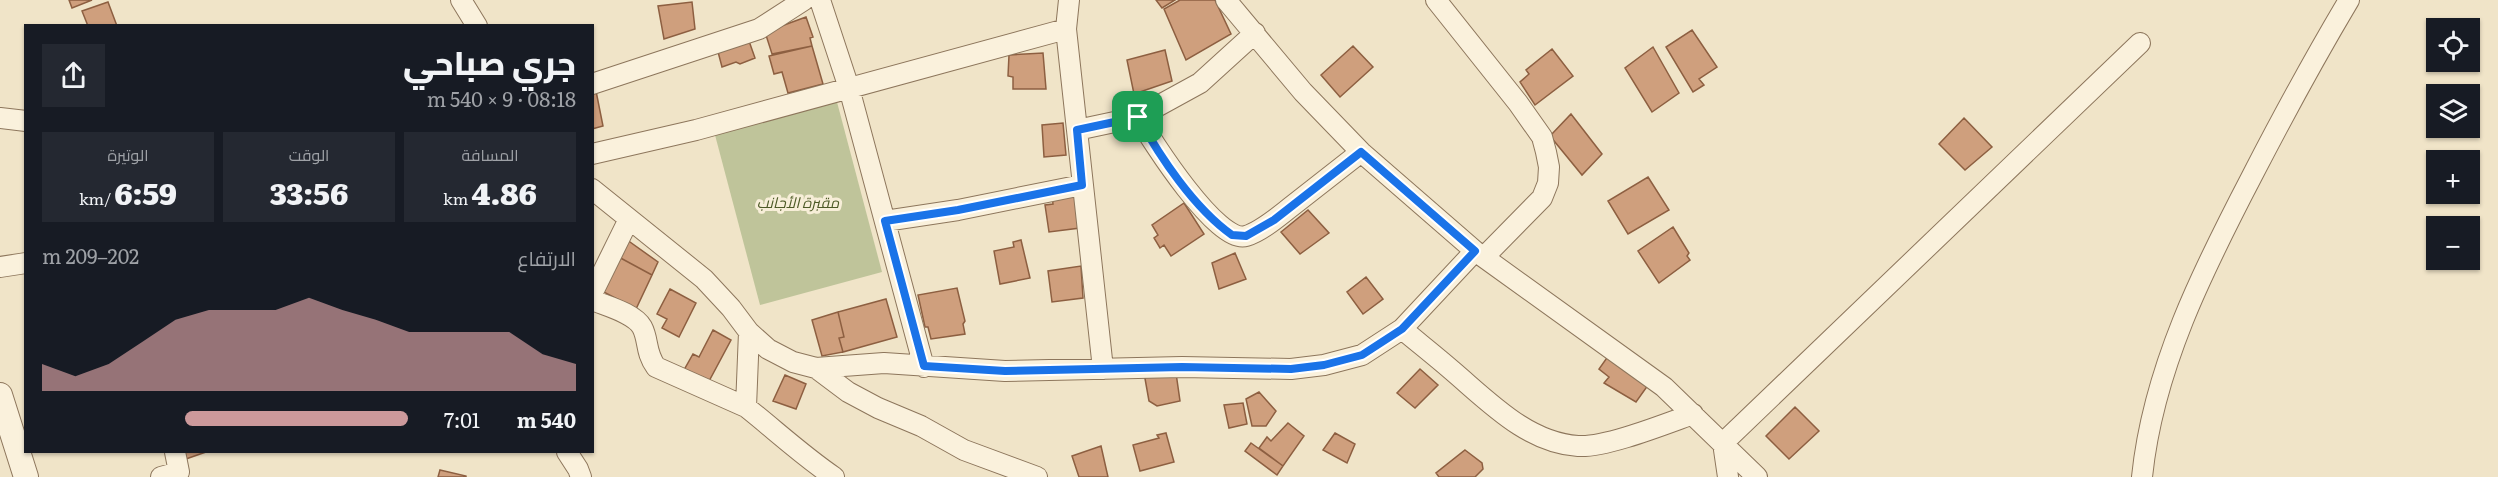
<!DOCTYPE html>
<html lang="ar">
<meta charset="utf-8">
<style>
body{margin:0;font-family:Literata,Cairo,serif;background:#242831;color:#f1f3f6;direction:rtl;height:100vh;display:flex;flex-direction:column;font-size:22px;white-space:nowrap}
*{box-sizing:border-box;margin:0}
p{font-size:20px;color:#9ea1a6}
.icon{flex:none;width:33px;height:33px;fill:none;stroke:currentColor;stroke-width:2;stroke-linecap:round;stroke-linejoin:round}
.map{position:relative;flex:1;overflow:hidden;direction:ltr}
.drawer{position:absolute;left:24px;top:24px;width:570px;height:429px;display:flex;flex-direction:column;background:#171b24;border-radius:0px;box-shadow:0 2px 4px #0004;direction:rtl}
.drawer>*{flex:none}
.fabs{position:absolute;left:2426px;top:18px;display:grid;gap:12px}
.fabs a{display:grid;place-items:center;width:54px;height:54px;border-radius:0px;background:#171b24;box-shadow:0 2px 4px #0004;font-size:30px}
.pin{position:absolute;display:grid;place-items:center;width:51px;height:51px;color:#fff;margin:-26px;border-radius:12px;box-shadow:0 3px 9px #0006}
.round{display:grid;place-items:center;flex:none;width:63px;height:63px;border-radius:0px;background:#242831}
.head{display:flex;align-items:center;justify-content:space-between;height:102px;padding:0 18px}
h1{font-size:33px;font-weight:800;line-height:45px}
.stats{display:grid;grid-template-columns:repeat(3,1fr);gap:9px;height:102px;padding:6px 18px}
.stats div{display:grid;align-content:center;border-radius:0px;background:#242831;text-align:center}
.stats b{font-size:30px;font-weight:800}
.stats small{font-size:16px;font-weight:400}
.stats p{font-size:16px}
.chart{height:168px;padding:12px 18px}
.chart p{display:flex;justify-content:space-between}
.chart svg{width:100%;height:108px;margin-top:6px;fill:#cc999b;opacity:.7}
ul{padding:0 18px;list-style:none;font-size:20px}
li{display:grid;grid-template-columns:96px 72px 1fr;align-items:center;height:45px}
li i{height:15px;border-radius:8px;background:#cc999b}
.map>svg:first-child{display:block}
</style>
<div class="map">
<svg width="2498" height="477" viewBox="0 0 2498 477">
<rect width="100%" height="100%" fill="#f0e4c8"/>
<path fill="#bfc49a" d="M837,102L882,272L760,305L715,135Z"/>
<path fill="#cf9f7d" stroke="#8d5f41" stroke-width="1.5" d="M69,0H92L72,8Z
M1156,0H1175L1162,8Z
M1180,0H1215L1231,34L1186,60L1164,9Z
M108,2L117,26H88L82,11Z
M692,2L695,29L664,39L658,6Z
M806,17L813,37L810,38L812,46L772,54L765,32Z
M1692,30L1717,67L1699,79L1704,85L1693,92L1666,47Z
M749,41L755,58L740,64L736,62L722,67L717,48Z
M812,46L823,84L788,93L782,72L774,74L769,56Z
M1353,46L1373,67L1340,97L1321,75Z
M1653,47L1679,93L1652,112L1625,68Z
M1552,49L1573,76L1535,105L1520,82L1529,74L1526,70Z
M1165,50L1172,81L1134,94L1127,60Z
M1043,53L1046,89H1013V77L1008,76L1009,55Z
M596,91L603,126L592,129V92Z
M1571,114L1602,154L1582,175L1550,136Z
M1964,118L1992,147L1965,170L1939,144Z
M1063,123L1066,155L1044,157L1042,125Z
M1648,177L1669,210L1628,234L1608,201Z
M1075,192L1080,228L1049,232L1045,205L1053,204L1052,195Z
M1184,203L1204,234L1171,256L1164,245L1160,248L1154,238L1158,235L1152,225Z
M1308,210L1329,233L1300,254L1281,232Z
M1673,227L1689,253L1687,256L1690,260L1659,283L1638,251Z
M623,237L658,262L652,275L615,255Z
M1021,240L1030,278L1000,284L994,251L1014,247L1013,242Z
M1235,253L1246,279L1219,289L1212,263Z
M615,255L652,275L636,309L598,289Z
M1081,266L1083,298L1052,302L1048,271Z
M1366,277L1383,299L1363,314L1347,292Z
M957,288L965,321L963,324L965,334L931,339L928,327H925L918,295Z
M670,289L696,303L679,337L662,328L667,319L657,314Z
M886,299L897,337L843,352L839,338L844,337L838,312Z
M838,312L844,337L839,338L843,352L822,356L812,320Z
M713,330L731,340L708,383L684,370L693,354L699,357Z
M1611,352L1651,381L1636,402L1604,383L1609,377L1599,369Z
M1420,369L1438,385L1415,408L1397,393Z
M1144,373H1176L1180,401L1157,406L1149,401Z
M785,375L806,384L796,409L773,401Z
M1259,392L1276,411L1266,426H1252L1246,399Z
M1243,403L1247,424L1229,428L1224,405Z
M1795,407L1819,431L1789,459L1766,436Z
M1288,423L1304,436L1283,466L1259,448L1267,437L1271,441Z
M1166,433L1174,462L1140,471L1133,445L1159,438L1157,435Z
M1335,433L1355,444L1347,463L1323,450Z
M1251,443L1283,466L1277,475L1245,451Z
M1101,446L1108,477H1079L1072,456Z
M1465,450L1482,463L1483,469L1475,477H1439L1436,473Z
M180,452H206L183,460Z
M440,470L466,476V477H438Z"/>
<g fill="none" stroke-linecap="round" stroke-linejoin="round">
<g stroke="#8d765c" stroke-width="22">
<path id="minor" d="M461,0L477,26
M820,0L849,88L924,367
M1069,0L1066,29L1103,369
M1226,0L1303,92L1361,152L1475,251L1664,387L1757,477
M1436,0L1518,103L1542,137L1546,152L1549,167L1548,183L1542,198L1484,257
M592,84L759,29L804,0
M1138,117C1151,140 1218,245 1246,236C1262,231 1279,216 1292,206C1315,188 1338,170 1361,152
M0,118L26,121
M1077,130L1138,117L1200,83L1255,33
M592,154L696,130L1066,29
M592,189L704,279L731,308L749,332L768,349L793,362L816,368L884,363L1005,371L1182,367L1291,369L1324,365L1362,355L1402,329L1475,251
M885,221L958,210L1082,185
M0,267L26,263
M592,294L629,219
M592,300C606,306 634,313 642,327C649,340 645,352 656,367L746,407
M1402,329C1420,344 1438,358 1455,373C1491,404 1529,443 1578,446C1605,448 1665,424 1693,414
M749,332L746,407C775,430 803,456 834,477
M816,368L848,392L878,408L921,426L964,450L1037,477
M567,452L578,469L581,477
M161,477L179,472L175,452
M1728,477L1723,443L2140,43
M2142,477C2153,369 2203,270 2252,176C2283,116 2315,57 2349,0"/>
</g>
<g stroke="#8d765c" stroke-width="26">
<path id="tertiary" d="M0,395L26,477"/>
</g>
<use href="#minor" stroke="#faf1dc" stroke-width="20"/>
<use href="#tertiary" stroke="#faf1dc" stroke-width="24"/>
</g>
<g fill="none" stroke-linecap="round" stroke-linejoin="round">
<g stroke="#fff" stroke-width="12">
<path id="route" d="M1138,117C1160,157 1194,208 1232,235L1246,236L1274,220L1361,152L1475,251L1402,329L1362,355L1324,365L1291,369L1182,367L1005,371L924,366L885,221L958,210L1082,185L1077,130Z"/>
</g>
<use href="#route" stroke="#1a73e8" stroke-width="8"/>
</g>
<g text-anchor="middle" stroke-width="6" stroke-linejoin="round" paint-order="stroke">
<g font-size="15" font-style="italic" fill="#4d5a26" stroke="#f7eed8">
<text x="798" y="208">مقبرة الأجانب</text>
</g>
</g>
</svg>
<div class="fabs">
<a><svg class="icon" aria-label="locate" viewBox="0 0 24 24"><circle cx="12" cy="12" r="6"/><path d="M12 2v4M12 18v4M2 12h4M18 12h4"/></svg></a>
<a><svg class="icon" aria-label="layers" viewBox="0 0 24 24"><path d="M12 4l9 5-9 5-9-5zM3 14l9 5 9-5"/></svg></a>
<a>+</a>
<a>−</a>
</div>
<div class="pin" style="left:1138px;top:117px;background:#1e9e55"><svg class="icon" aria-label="arrive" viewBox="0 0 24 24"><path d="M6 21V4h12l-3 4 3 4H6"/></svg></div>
<section class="drawer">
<div class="head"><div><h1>جري صباحي</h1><p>08:18 · 9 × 540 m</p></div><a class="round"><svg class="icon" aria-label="share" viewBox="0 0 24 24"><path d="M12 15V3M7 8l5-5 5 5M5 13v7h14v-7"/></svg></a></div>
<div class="stats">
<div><p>المسافة</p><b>4.86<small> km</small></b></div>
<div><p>الوقت</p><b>33:56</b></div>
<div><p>الوتيرة</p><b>6:59<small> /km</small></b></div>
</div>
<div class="chart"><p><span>الارتفاع</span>202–209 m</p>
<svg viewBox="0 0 160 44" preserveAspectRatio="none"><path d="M0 44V33L10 38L20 33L30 24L40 15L50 11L60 11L70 11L80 6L90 11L100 15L110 20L120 20L130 20L140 20L150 29L160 33V44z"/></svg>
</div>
<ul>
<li><b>540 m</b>7:01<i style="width:61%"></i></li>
</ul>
</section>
</div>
